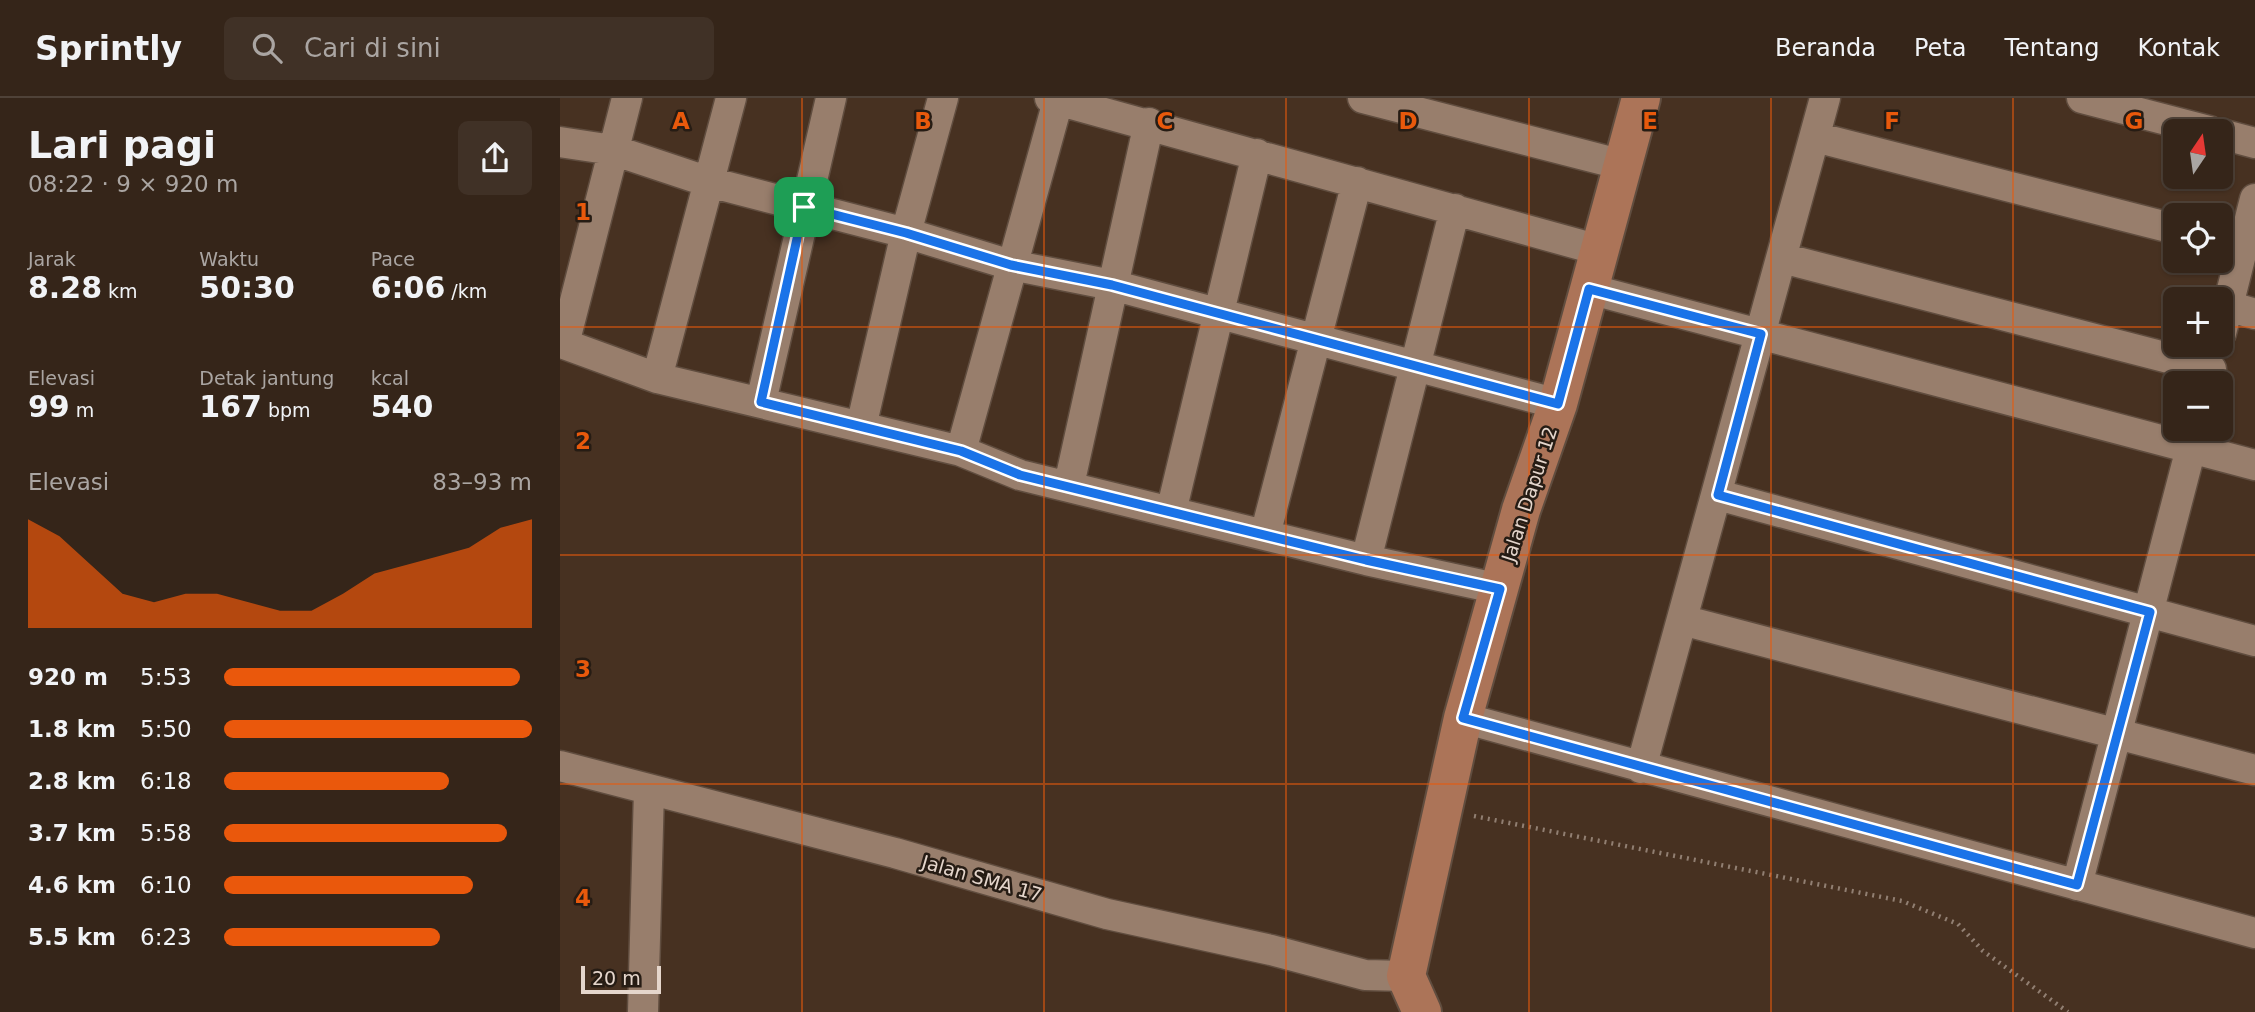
<!DOCTYPE html>
<html lang="id">
<meta charset="utf-8">
<style>
body{margin:0;font-family:"DejaVu Sans",sans-serif;background:#403126;color:#f1f3f6;height:100vh;display:flex;flex-direction:column;font-size:26px;white-space:nowrap}
*{box-sizing:border-box;margin:0}
p{font-size:23px;color:#aaa5a2}
.icon{flex:none;width:38px;height:38px;fill:none;stroke:currentColor;stroke-width:2;stroke-linecap:round;stroke-linejoin:round}
.map{position:relative;flex:1;overflow:hidden}
.side{display:flex;flex-direction:column;background:#352519;width:560px}
.side>*{flex:none}
.needle{width:46px;rotate:13deg}
.tools{position:absolute;left:1603px;top:21px;display:grid;gap:14px}
.tools a{display:grid;place-items:center;width:70px;height:70px;border-radius:10px;background:#352519;box-shadow:0 2px 5px #0004,0 0 0 2px #4f4238;font-size:35px}
.scale{position:absolute;left:21px;bottom:18px;width:80px;box-sizing:border-box;padding-left:7px;border:4px solid #e5d6cc;border-top:0;font-size:19px;line-height:24px;white-space:nowrap;color:#e5d6cc;-webkit-text-stroke:5px #261c14;paint-order:stroke}
.pin{position:absolute;display:grid;place-items:center;width:60px;height:60px;color:#fff;margin:-30px;border-radius:14px;box-shadow:0 4px 10px #0006}
.round{display:grid;place-items:center;flex:none;width:74px;height:74px;border-radius:10px;background:#403126}
.summary{display:flex;align-items:center;justify-content:space-between;height:119px;padding:0 28px}
h1{font-size:38px;font-weight:700;line-height:52px}
.metrics{display:grid;grid-template-columns:repeat(3,1fr);gap:10px;height:119px;padding:7px 28px}
.metrics div{display:grid;align-content:center}
.metrics b{font-size:30px;font-weight:700}
.metrics small{font-size:19px;font-weight:400}
.metrics p{font-size:19px}
.chart{height:196px;padding:14px 28px}
.chart p{display:flex;justify-content:space-between}
.chart svg{width:100%;height:126px;margin-top:7px;fill:#ea580c;opacity:.7}
ul{padding:0 28px;list-style:none;font-size:23px}
li{display:grid;grid-template-columns:112px 84px 1fr;align-items:center;height:52px}
li i{height:18px;border-radius:9px;background:#ea580c}
header{display:flex;align-items:center;gap:42px;box-sizing:border-box;height:98px;padding:0 35px;background:#352519;border-bottom:2px solid #4f4238}
header strong{font-size:33px}
nav{display:flex;gap:38px;margin-inline-start:auto;font-size:24px}
.search{width:490px;height:63px;background:#403126;display:flex;align-items:center;gap:18px;box-sizing:border-box;padding:0 24px;border-radius:10px;color:#aaa5a2;font-size:26px}
main{display:flex;flex:1;min-height:0}
.map>svg:first-child{display:block}
</style>
<header>
<strong>Sprintly</strong>
<div class="search"><svg class="icon" aria-label="search" viewBox="0 0 24 24"><circle cx="10" cy="10" r="6"/><path d="M15 15l6 6"/></svg>Cari di sini</div>
<nav><a>Beranda</a><a>Peta</a><a>Tentang</a><a>Kontak</a></nav>
</header>
<main>
<section class="side">
<div class="summary"><div><h1>Lari pagi</h1><p>08:22 · 9 × 920 m</p></div><a class="round"><svg class="icon" aria-label="share" viewBox="0 0 24 24"><path d="M12 15V3M7 8l5-5 5 5M5 13v7h14v-7"/></svg></a></div>
<div class="metrics">
<div><p>Jarak</p><b>8.28<small> km</small></b></div>
<div><p>Waktu</p><b>50:30</b></div>
<div><p>Pace</p><b>6:06<small> /km</small></b></div>
</div>
<div class="metrics">
<div><p>Elevasi</p><b>99<small> m</small></b></div>
<div><p>Detak jantung</p><b>167<small> bpm</small></b></div>
<div><p>kcal</p><b>540</b></div>
</div>
<div class="chart"><p><span>Elevasi</span>83–93 m</p>
<svg viewBox="0 0 160 44" preserveAspectRatio="none"><path d="M0 44V6L10 12L20 22L30 32L40 35L50 32L60 32L70 35L80 38L90 38L100 32L110 25L120 22L130 19L140 16L150 9L160 6V44z"/></svg>
</div>
<ul>
<li><b>920 m</b>5:53<i style="width:96%"></i></li>
<li><b>1.8 km</b>5:50<i style="width:100%"></i></li>
<li><b>2.8 km</b>6:18<i style="width:73%"></i></li>
<li><b>3.7 km</b>5:58<i style="width:92%"></i></li>
<li><b>4.6 km</b>6:10<i style="width:81%"></i></li>
<li><b>5.5 km</b>6:23<i style="width:70%"></i></li>
</ul>
</section>
<div class="map">
<svg width="1695" height="914" viewBox="0 0 1695 914">
<rect width="100%" height="100%" fill="#473121"/>
<g fill="none" stroke-linecap="round" stroke-linejoin="round">
<g stroke="#604d3f" stroke-width="33">
<path id="street" d="M67,0L4,246L97,280L401,353L460,377L806,462L940,491
M490,0L1039,152
M803,0L1063,67
M1522,0L1649,33
M1661,36L1695,45
M1255,39L1615,131
M0,44L53,52L149,84L346,135L451,167L552,187L998,306
M1222,160L1651,271
M1029,191L1695,367
M1668,208L1695,216
M1661,235L1695,101
M97,280L171,0
M201,304L271,0
M301,329L346,135L383,0
M401,353L498,3
M509,387L589,25
M1158,397L1695,543
M611,414L697,56
M705,437L797,84
M806,462L895,111
M1122,522L1695,672
M903,620L1695,835
M0,668L335,755L547,816L711,852L805,877L846,878
M1081,670L1265,0
M1517,787L1636,331
M83,914L89,692"/>
</g>
<g stroke="#604d3f" stroke-width="42">
<path id="secondary" d="M862,914L846,878L903,620L961,412L998,306L1081,0"/>
</g>
<path stroke="#917f72" stroke-width="4.5" stroke-dasharray="2 5" stroke-linecap="butt" d="M914,718L1342,803L1398,826L1423,853L1508,914"/>
<use href="#street" stroke="#987e6c" stroke-width="30"/>
<use href="#secondary" stroke="#ac7458" stroke-width="38"/>
</g>
<g fill="none" stroke-linecap="round" stroke-linejoin="round">
<g stroke="#fff" stroke-width="14">
<path id="route" d="M244,109L346,135L451,167L552,187L998,306L1029,191L1201,236L1158,397L1590,514L1517,787L903,620L940,491L806,462L460,377L401,353L201,304Z"/>
</g>
<use href="#route" stroke="#1a73e8" stroke-width="9"/>
</g>
<path fill="none" stroke="#e8590c" stroke-width="2" stroke-opacity="0.55" d="M242,0V914M484,0V914M726,0V914M969,0V914M1211,0V914M1453,0V914M0,229H1615M1661,229H1695M0,457H1695M0,686H1695"/>
<g text-anchor="middle" stroke-width="5" stroke-linejoin="round" paint-order="stroke">
<g font-size="19" fill="#e5d6cc" stroke="#261c14">
<text transform="translate(969 396) rotate(-72)" y="7">Jalan Dapur 12</text>
<text transform="translate(422 780) rotate(16)" y="7">Jalan SMA 17</text>
</g>
</g>
<g font-size="23" text-anchor="middle" font-weight="bold" fill="#e8590c" stroke="#261c14" stroke-width="5" stroke-linejoin="round" paint-order="stroke">
<text x="121" y="31">A</text>
<text x="363" y="31">B</text>
<text x="605" y="31">C</text>
<text x="848" y="31">D</text>
<text x="1090" y="31">E</text>
<text x="1332" y="31">F</text>
<text x="1574" y="31">G</text>
<text x="23" y="122">1</text>
<text x="23" y="351">2</text>
<text x="23" y="579">3</text>
<text x="23" y="808">4</text>
</g>
</svg>
<div class="tools">
<a><svg class="needle" viewBox="-14 -14 28 28"><path d="M0-13l5 13h-10z" fill="#e53935"/><path d="M0 13l5-13h-10z" fill="#aaa5a2"/></svg></a>
<a><svg class="icon" aria-label="locate" viewBox="0 0 24 24"><circle cx="12" cy="12" r="6"/><path d="M12 2v4M12 18v4M2 12h4M18 12h4"/></svg></a>
<a>+</a>
<a>−</a>
</div>
<div class="scale">20 m</div>
<div class="pin" style="left:244px;top:109px;background:#1e9e55"><svg class="icon" aria-label="arrive" viewBox="0 0 24 24"><path d="M6 21V4h12l-3 4 3 4H6"/></svg></div>
</div>
</main>
